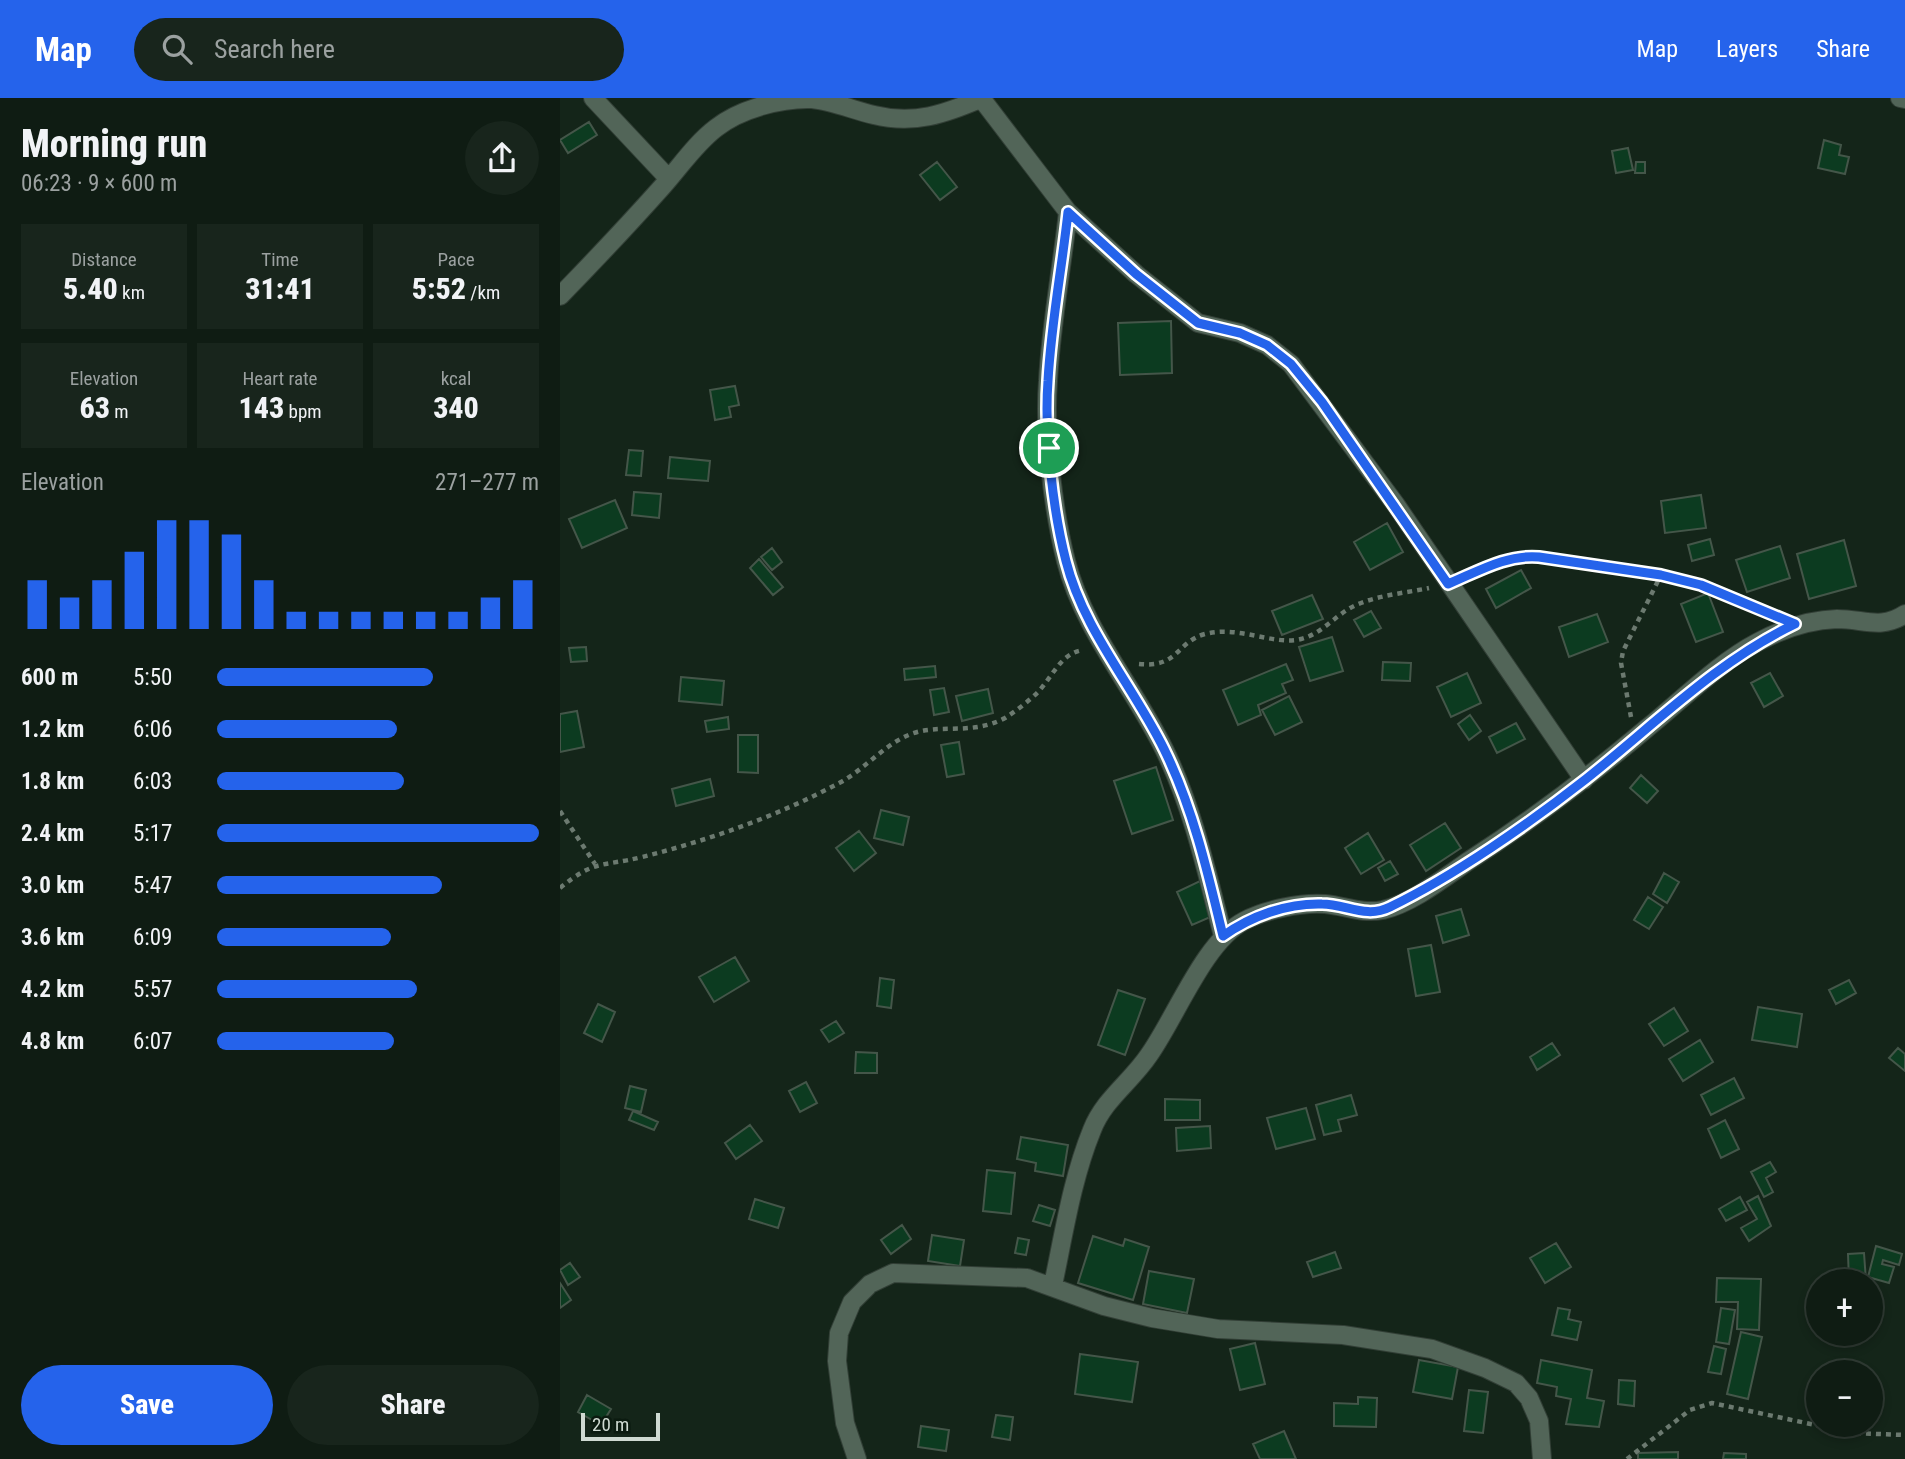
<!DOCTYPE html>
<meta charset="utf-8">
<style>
body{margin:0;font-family:"Roboto Condensed",sans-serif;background:#18251c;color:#f1f3f6;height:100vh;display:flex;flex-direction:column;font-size:26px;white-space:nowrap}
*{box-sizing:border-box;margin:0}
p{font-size:23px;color:#9ba1a0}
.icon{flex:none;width:38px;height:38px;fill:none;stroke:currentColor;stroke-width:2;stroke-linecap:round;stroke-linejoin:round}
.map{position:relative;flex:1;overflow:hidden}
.drawer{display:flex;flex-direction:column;background:#0f1c13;width:560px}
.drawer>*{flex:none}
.controls{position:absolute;left:1246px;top:1171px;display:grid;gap:14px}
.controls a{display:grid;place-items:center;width:77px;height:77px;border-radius:50%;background:#0f1c13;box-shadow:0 4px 10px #0003,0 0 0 2px #2f3a33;font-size:35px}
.scale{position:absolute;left:21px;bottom:18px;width:79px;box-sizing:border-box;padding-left:7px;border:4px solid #cfdad2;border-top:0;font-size:19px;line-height:24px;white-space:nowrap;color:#cfdad2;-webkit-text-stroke:5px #0b1b10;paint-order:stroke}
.pin{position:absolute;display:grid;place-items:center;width:60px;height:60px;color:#fff;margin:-30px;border:4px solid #fff;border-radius:50%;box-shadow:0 2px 7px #0007}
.round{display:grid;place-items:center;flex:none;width:74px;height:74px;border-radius:37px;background:#18251c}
.headline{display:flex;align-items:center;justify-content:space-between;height:119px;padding:0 21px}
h1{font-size:38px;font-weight:800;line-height:52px}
.figures{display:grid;grid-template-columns:repeat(3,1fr);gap:10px;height:119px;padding:7px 21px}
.figures div{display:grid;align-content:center;border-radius:0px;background:#18251c;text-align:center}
.figures b{font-size:30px;font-weight:800}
.figures small{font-size:19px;font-weight:400}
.figures p{font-size:19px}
.chart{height:196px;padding:14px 21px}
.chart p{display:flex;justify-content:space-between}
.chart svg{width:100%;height:126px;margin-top:7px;stroke:#2563eb;stroke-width:6}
.action{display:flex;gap:14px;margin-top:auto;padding:14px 21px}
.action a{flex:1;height:80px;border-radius:42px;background:#2563eb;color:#fff;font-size:28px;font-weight:800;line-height:80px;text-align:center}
.action a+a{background:#18251c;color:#f1f3f6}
ul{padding:0 21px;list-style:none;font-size:23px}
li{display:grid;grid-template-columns:112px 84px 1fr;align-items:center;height:52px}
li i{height:18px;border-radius:9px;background:#2563eb}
header{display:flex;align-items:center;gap:42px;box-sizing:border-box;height:98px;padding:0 35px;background:#2563eb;color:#fff}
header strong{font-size:33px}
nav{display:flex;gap:38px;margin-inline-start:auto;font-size:24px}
.search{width:490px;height:63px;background:#18251c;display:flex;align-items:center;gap:18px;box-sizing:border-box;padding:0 24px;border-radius:38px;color:#9ba1a0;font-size:26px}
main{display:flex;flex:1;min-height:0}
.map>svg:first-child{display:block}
</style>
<header>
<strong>Map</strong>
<div class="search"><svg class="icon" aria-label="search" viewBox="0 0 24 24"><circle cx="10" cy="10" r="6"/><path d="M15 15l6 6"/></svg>Search here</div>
<nav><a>Map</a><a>Layers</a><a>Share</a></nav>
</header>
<main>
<section class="drawer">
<div class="headline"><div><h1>Morning run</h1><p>06:23 · 9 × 600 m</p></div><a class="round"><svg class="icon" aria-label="share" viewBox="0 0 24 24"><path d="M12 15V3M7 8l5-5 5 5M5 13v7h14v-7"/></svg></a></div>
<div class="figures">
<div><p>Distance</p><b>5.40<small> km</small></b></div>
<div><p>Time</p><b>31:41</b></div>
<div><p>Pace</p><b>5:52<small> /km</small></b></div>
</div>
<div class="figures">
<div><p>Elevation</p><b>63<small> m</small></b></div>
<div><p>Heart rate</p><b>143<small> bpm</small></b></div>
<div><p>kcal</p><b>340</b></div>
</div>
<div class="chart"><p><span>Elevation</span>271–277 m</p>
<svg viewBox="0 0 160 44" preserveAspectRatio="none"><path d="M5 44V27M15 44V33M25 44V27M35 44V17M45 44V6M55 44V6M65 44V11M75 44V27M85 44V38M95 44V38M105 44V38M115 44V38M125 44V38M135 44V38M145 44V33M155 44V27"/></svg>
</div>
<ul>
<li><b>600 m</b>5:50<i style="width:67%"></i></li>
<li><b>1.2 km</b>6:06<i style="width:56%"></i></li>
<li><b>1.8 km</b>6:03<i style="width:58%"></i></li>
<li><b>2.4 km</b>5:17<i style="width:100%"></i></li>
<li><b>3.0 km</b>5:47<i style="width:70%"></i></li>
<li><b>3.6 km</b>6:09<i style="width:54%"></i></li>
<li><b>4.2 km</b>5:57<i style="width:62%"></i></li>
<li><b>4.8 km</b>6:07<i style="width:55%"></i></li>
</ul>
<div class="action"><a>Save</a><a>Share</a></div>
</section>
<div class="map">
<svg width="1345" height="1361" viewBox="0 0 1345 1361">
<rect width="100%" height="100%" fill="#142519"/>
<path fill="#0c3b20" stroke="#445649" stroke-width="2" d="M29,24L37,37L8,55L0,42Z
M1264,42L1281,47L1279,57L1289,59L1285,76L1258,70Z
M1068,50L1073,72L1056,75L1052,53Z
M377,64L397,89L380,102L360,77Z
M1076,64H1085V75H1075Z
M611,223L612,275L560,277L558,225Z
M175,288L179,307L169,309L171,319L155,322L150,292Z
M69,352L83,353L81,378L66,377Z
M110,359L150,363L148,383L108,380Z
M74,394L101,396L99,420L72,417Z
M1141,397L1146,430L1105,435L1101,403Z
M55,402L67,430L22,450L9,421Z
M827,425L843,454L810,472L794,444Z
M1150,441L1154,457L1132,463L1128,447Z
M1284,442L1296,488L1249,501L1237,456Z
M1220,448L1230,480L1187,494L1176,462Z
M212,450L222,464L212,472L201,459Z
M199,461L223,489L213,497L190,470Z
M961,472L971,490L936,510L926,491Z
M1148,495L1163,534L1136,544L1121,506Z
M752,497L763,521L722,537L712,513Z
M811,513L821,530L804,539L794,522Z
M1037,516L1048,544L1009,559L999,529Z
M772,539L783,573L750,583L739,549Z
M26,549L27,563L11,564L9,550Z
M823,564L851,565L850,583L822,582Z
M726,566L733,582L722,586L726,595L698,607L701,617L678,627L663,592Z
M375,568L376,579L345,582L344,571Z
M907,575L921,605L891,619L877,589Z
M1210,575L1223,598L1204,609L1191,585Z
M121,579L164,583L162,607L119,603Z
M384,590L389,614L374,617L370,592Z
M428,591L433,615L402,623L396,598Z
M729,598L742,624L715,637L702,612Z
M17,613L24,649L0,654V616Z
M910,617L921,633L909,642L898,626Z
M168,619L169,631L147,634L145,623Z
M956,625L965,641L937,655L929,639Z
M178,637H198V675L178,674Z
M399,644L404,676L387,679L381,647Z
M596,669L613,722L572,736L554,683Z
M1081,677L1098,693L1087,705L1070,690Z
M150,681L154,698L116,708L112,691Z
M321,712L349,719L343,747L314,740Z
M885,725L901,750L866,773L850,747Z
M299,733L316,755L294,773L276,750Z
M808,735L824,762L801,776L785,750Z
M830,763L838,776L825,783L818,770Z
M1104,775L1119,784L1107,805L1093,796Z
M640,783L655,817L632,827L617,794Z
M1088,799L1103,809L1089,831L1074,822Z
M901,811L909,837L883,845L876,818Z
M871,847L880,894L856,898L848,851Z
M175,859L189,883L154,904L139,879Z
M320,880L334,882L331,910L317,908Z
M1289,882L1296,895L1276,906L1269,892Z
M558,892L585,901L565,957L538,947Z
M38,906L55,914L42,944L24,935Z
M1198,909L1242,916L1237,949L1192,942Z
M1114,910L1128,933L1104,948L1089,926Z
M276,923L284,935L269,944L261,932Z
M1140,942L1153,964L1123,983L1109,961Z
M992,945L1000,957L977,972L970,959Z
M1338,950L1345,956V973L1329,960Z
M296,954L317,955V975H295Z
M1174,980L1184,1000L1151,1017L1141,997Z
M246,984L257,1005L240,1014L229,993Z
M70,988L86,992L81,1014L65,1010Z
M791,997L797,1017L778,1022L781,1033L764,1037L756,1007Z
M605,1001L640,1002V1022H605Z
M746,1010L755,1041L716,1051L707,1020Z
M73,1013L98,1024L94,1032L69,1022Z
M1165,1022L1179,1051L1161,1060L1148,1031Z
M190,1027L202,1043L176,1061L165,1045Z
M650,1028L651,1050L617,1053L616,1030Z
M461,1039L508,1047L503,1078L475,1073L476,1065L457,1061Z
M1210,1064L1216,1074L1206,1080L1213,1094L1204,1099L1191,1074Z
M427,1072L455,1075L451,1116L423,1113Z
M1198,1098L1211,1128L1189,1143L1181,1130L1197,1121L1187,1104Z
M1180,1099L1187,1112L1166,1123L1159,1111Z
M195,1101L224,1110L218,1130L189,1121Z
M479,1107L495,1112L490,1128L473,1123Z
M342,1127L351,1141L331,1156L321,1142Z
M372,1137L404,1142L400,1168L368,1163Z
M533,1138L563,1148L565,1141L589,1149L573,1202L518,1185Z
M458,1140L469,1142L466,1157L455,1155Z
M996,1145L1011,1169L985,1185L970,1160Z
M1316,1148L1342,1156L1339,1167L1323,1162L1322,1166L1334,1169L1329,1185L1308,1179Z
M775,1154L781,1170L753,1179L747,1164Z
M1304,1155L1306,1183H1289L1288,1156Z
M10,1165L20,1179L8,1187L0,1172Z
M589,1173L634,1181L627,1215L583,1206Z
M1157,1180L1201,1181L1199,1232L1177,1231L1178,1204H1156Z
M0,1185L11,1202L0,1210Z
M998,1210L1010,1212L1008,1221L1021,1224L1017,1242L992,1237Z
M1161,1210L1175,1212L1169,1246L1156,1244Z
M1181,1234L1202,1239L1188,1301L1167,1296Z
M695,1245L705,1286L680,1292L670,1251Z
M1154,1248L1166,1251L1161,1276L1148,1274Z
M520,1256L578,1264L572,1304L515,1296Z
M859,1262L898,1269L892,1301L853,1294Z
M981,1262L1032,1272L1027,1300L1044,1303L1039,1329L1006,1326L1011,1301L996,1298L997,1289L977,1285Z
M1059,1282L1075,1283L1074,1308L1058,1306Z
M909,1292L928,1294L923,1335L904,1333Z
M27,1297L51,1311L41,1327L18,1314Z
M798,1299L817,1300L816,1329L774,1328V1305L798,1306Z
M436,1317L453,1319L450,1342L432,1339Z
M361,1328L389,1332L386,1353L358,1349Z
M724,1333L736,1361H700L693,1346Z
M1118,1354V1361H1078V1355Z
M1164,1355L1186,1356V1361H1163Z"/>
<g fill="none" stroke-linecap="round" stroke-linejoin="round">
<g stroke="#323f36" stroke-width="20">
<path id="minor" d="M33,0L109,81
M421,0L508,114L576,176L638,225L680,235L707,247L731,266L836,407L1024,682
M1340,0L1345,1
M508,114C502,170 491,226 488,283C484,335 493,412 506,463C523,531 573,588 604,651C633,710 647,775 663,838
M0,198C35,162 69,126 102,89C120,69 135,46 156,30C180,11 221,0 252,1C272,3 293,12 314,17C354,27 385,16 422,0
M493,1187C504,1135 512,1081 532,1032C544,1001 571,984 589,957C616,919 644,844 684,823C705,812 741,804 765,806C786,808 801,816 823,812C853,805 885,779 910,762C972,722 1030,678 1086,631C1122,602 1158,565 1198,544C1224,530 1248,522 1277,521C1304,521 1321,532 1345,516
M297,1361L285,1325L277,1263L279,1235L292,1204L310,1186L333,1175L467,1180L544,1208L592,1220L658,1231L783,1237L872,1251L925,1270L956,1285L969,1300L979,1323L982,1361"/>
</g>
<path stroke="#6c7a70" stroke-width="4.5" stroke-dasharray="5 5" stroke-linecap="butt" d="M907,478L964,457L1014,466L1072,471L1141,487L1208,515
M579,566C619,570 616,544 645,536C679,527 714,548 741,541C762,536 776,516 796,507C819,497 845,495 869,490
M1071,619L1061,565L1063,553L1101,477
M0,713L35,766
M0,790C35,761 42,769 82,759C150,742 220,717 281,684C306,670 325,646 351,636C380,625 411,638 445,620C456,613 469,603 478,594C493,578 501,555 523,552
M1067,1361L1130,1312L1152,1305L1293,1335L1345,1337"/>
<use href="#minor" stroke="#526558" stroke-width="18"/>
</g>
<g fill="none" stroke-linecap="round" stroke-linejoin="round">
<g stroke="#fff" stroke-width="14">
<path id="route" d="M508,114L576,176L638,225L680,235L707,247L731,266L762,304L888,486C917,474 947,456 979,459L1101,477L1141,487L1235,526C1156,564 1094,627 1026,681C970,725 894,778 830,809C806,821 786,806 762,806C727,805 691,818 663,838C648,775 633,710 604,651C573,588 523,531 506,463C493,413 484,335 488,283C491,226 502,170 508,114Z"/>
</g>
<use href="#route" stroke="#2563eb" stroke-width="9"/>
</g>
</svg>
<div class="controls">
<a>+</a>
<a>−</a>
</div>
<div class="scale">20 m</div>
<div class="pin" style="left:489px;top:350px;background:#1e9e55"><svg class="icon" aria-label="arrive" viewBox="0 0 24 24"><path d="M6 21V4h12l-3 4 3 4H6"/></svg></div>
</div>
</main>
